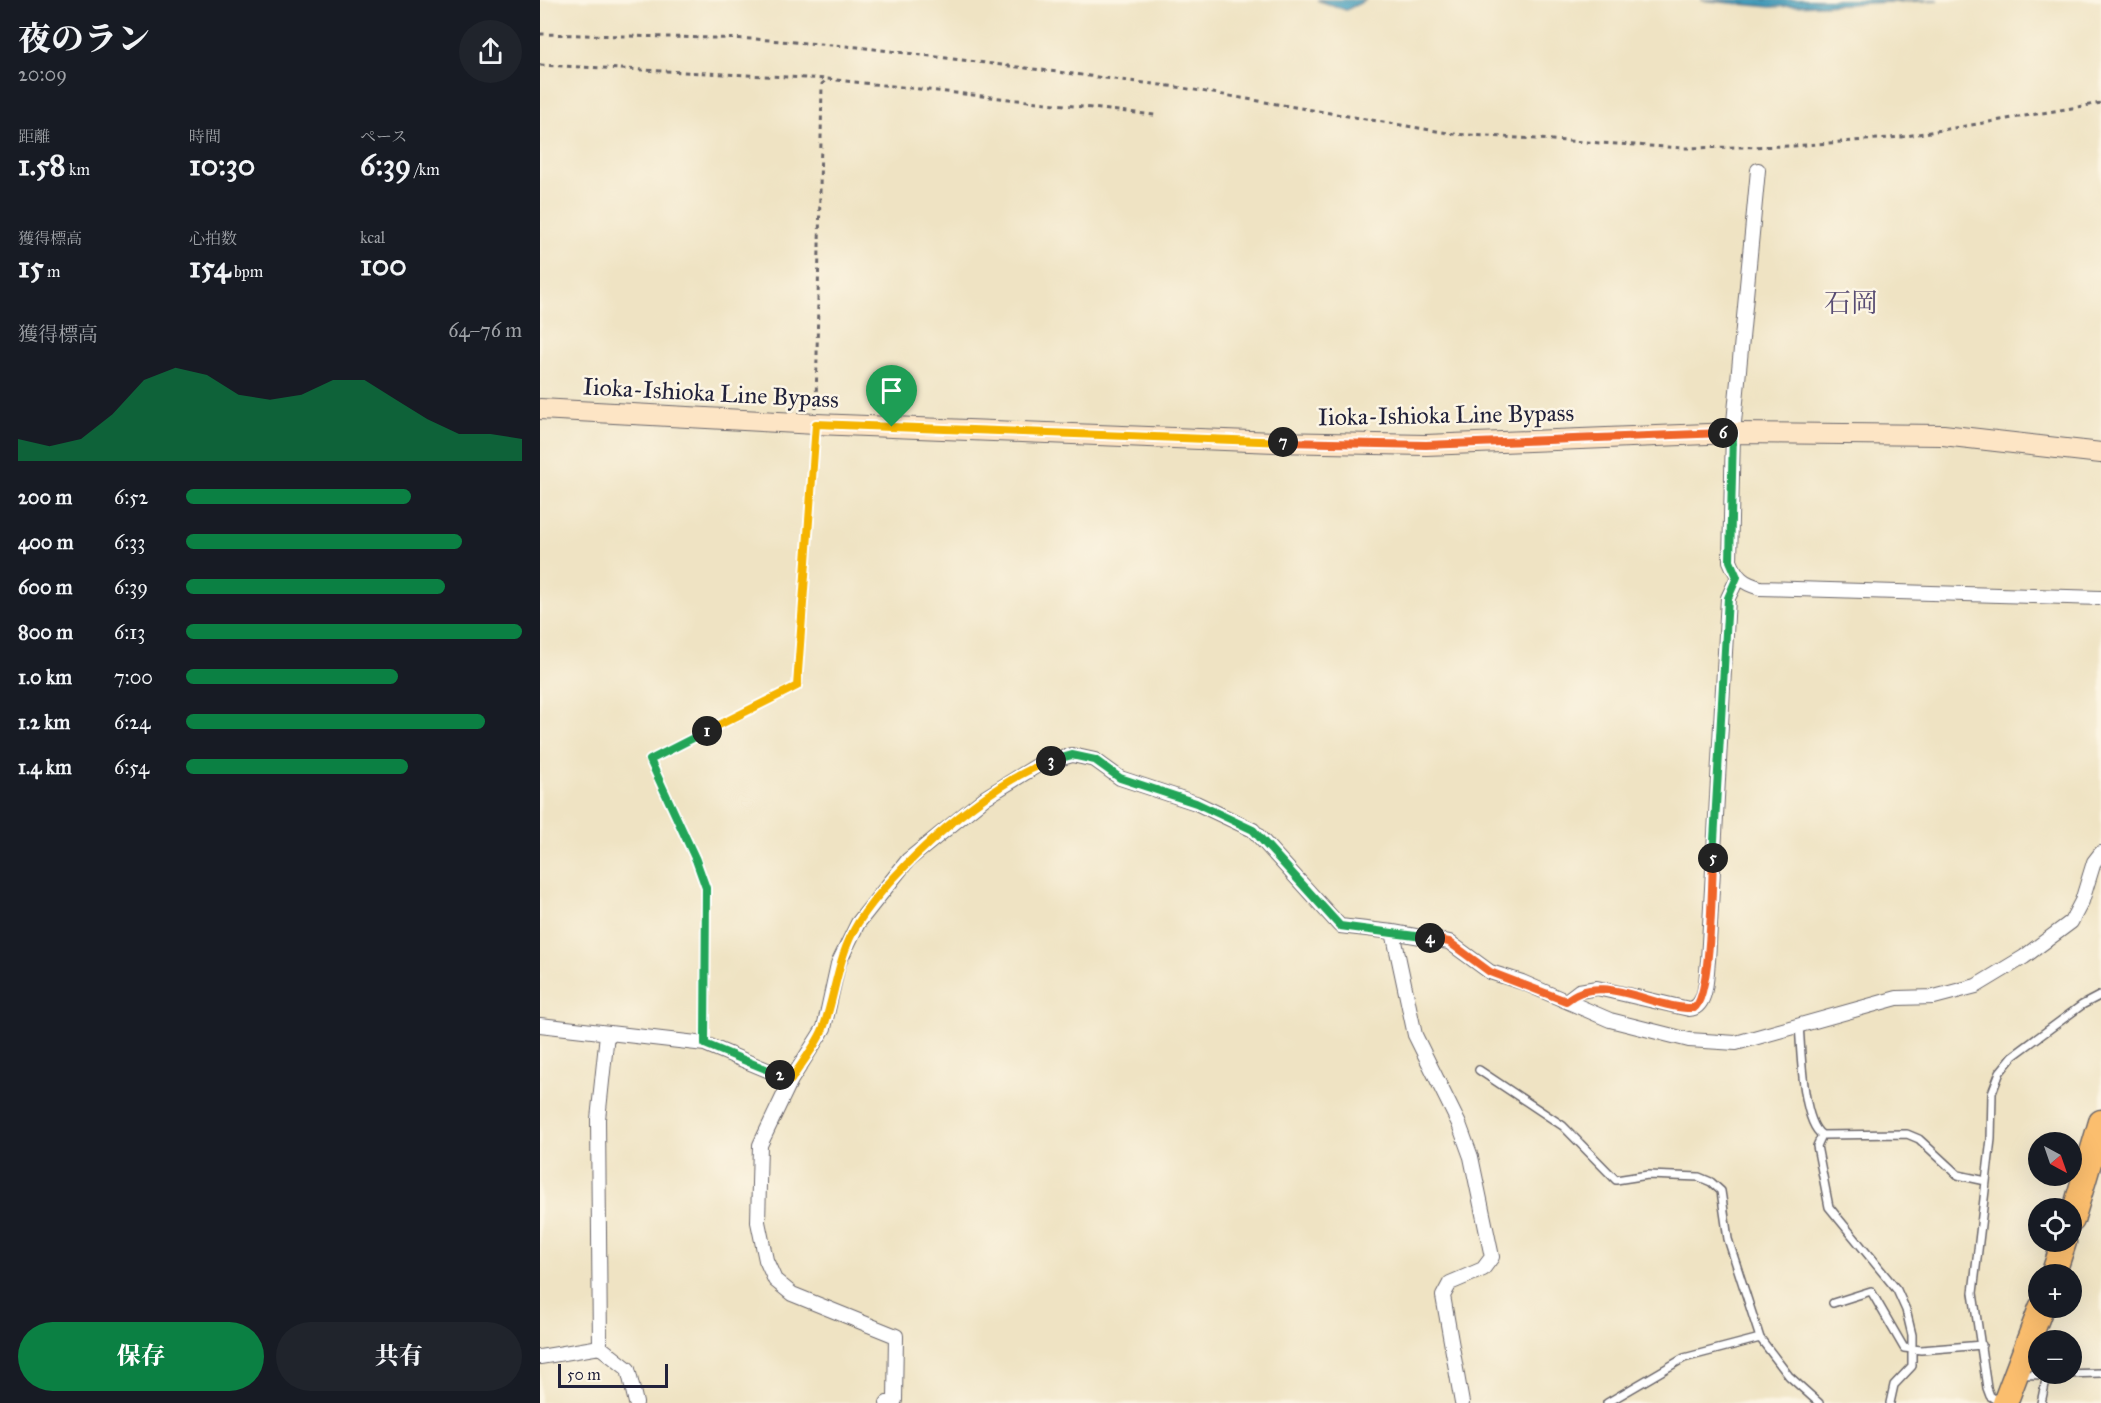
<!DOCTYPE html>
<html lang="ja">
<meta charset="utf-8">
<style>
body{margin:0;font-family:"IM FELL Great Primer","Noto Serif JP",serif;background:#20242c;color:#f1f3f6;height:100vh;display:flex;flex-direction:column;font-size:22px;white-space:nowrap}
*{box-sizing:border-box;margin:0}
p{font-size:20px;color:#9ea1a6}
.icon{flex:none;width:33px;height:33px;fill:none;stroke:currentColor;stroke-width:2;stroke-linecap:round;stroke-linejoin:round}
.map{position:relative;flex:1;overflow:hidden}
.drawer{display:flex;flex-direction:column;background:#171b24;width:540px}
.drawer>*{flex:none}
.needle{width:39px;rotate:140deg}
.fabs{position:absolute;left:1488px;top:1132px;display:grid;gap:12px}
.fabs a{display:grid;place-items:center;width:54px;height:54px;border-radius:50%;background:#171b24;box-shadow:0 6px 24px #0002;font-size:30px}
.scale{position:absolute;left:18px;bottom:15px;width:110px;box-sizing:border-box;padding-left:6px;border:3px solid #22223b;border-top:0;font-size:16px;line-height:21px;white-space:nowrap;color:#22223b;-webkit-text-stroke:4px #fcf5e5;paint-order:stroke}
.pin{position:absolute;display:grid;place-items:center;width:51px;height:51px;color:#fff;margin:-62px -26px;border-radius:50% 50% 50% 0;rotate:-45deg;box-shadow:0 0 6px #0007}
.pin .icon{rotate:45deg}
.km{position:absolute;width:30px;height:30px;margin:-15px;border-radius:50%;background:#222;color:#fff;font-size:16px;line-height:30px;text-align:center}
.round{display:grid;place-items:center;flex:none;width:63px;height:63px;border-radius:32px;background:#20242c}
.headline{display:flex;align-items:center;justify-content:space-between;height:102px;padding:0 18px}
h1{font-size:33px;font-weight:800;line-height:45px}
.figures{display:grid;grid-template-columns:repeat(3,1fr);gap:9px;height:102px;padding:6px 18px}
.figures div{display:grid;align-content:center}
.figures b{font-size:30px;font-weight:800}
.figures small{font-size:16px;font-weight:400}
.figures p{font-size:16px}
.chart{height:168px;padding:12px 18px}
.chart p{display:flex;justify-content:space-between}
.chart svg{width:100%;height:108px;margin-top:6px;fill:#0b8043;opacity:.7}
.cta{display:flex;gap:12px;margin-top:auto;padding:12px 18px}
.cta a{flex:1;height:69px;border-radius:36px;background:#0b8043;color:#fff;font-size:24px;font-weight:800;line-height:69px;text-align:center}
.cta a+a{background:#20242c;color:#f1f3f6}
ul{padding:0 18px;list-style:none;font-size:20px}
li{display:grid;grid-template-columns:96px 72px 1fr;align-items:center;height:45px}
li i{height:15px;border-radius:8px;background:#0b8043}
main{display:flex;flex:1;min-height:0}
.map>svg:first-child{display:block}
</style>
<main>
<section class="drawer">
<div class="headline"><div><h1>夜のラン</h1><p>20:09</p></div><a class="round"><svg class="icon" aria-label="share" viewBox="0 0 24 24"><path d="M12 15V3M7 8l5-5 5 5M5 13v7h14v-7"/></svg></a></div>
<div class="figures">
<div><p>距離</p><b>1.58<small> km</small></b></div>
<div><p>時間</p><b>10:30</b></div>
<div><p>ペース</p><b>6:39<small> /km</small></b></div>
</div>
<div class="figures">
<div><p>獲得標高</p><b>15<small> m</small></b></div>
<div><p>心拍数</p><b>154<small> bpm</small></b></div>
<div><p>kcal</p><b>100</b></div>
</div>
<div class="chart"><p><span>獲得標高</span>64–76 m</p>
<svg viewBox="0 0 160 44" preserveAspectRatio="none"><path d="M0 44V35L10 38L20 35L30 25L40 11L50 6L60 9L70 17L80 19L90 17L100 11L110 11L120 19L130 27L140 33L150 33L160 35V44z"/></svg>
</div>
<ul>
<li><b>200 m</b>6:52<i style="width:67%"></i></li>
<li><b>400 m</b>6:33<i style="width:82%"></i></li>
<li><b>600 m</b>6:39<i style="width:77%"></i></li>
<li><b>800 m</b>6:13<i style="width:100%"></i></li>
<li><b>1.0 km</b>7:00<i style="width:63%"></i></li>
<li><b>1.2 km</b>6:24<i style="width:89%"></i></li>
<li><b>1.4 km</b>6:54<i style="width:66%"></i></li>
</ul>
<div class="cta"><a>保存</a><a>共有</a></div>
</section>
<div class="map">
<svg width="1561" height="1403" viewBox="0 0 1561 1403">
<defs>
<pattern id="water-rules" width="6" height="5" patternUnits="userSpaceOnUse" patternTransform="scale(1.5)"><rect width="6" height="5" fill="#48a8c7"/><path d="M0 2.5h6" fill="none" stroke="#3c88a3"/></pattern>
</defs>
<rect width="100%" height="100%" fill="#fcf5e5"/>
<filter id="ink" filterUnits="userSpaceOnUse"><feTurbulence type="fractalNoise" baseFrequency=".0167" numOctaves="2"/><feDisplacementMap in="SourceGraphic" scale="12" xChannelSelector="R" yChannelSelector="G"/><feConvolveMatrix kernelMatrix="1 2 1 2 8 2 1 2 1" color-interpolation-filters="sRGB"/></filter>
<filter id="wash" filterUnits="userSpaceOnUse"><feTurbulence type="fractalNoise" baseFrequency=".008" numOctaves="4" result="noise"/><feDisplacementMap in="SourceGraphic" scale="24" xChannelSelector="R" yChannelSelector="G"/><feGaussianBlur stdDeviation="1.35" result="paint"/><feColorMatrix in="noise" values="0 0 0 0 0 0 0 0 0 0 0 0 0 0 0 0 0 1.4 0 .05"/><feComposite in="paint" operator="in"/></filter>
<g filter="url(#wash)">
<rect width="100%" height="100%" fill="#efe3c3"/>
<path fill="url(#water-rules)" stroke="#356581" stroke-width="1.5" d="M777,0H826L806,10Z
M1161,0H1398L1230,7Z"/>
</g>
<g filter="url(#ink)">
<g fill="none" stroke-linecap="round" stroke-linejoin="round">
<g stroke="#6a666b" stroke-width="10">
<path id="lane" d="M1259,1024C1261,1048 1262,1122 1282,1135L1367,1134L1379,1139L1418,1175L1446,1181
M939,1070L1023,1126L1076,1180L1108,1175L1159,1177L1171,1182L1181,1191L1188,1239L1220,1338L1249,1376L1279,1403
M1282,1135L1277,1146L1289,1207L1357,1290L1366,1310L1372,1335V1366L1354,1385L1350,1403
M1293,1303L1331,1291L1364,1348L1381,1350L1442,1345
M1480,1375L1561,1373
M1067,1403L1144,1358L1220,1338
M1461,1403L1450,1396L1447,1388L1433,1293L1451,1139L1452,1093L1460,1072L1473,1056L1542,1005L1561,995
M1501,1403L1507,1375"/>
</g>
<g stroke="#6a666b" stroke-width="16">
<path id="street" d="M1218,170L1193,433L1190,561C1197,578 1203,583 1220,588L1561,598
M853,932L875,1035L919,1124L931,1157L952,1257L943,1269L910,1283L903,1296L922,1403
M1026,1001L1039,991L1057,988L1149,1009C1168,1008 1166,975 1168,961L1188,598L1198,577
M0,1025L165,1044L251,1080
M60,1347L58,1119L67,1034
M0,1357L60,1347L88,1369L96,1403
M347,1403L355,1400L356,1336L252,1294L235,1280L226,1260L218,1222L220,1145L251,1080L284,1028L298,964L318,923L368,860L446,797L498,765L532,755L555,760L580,778L656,803L713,830L800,926L853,932L909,942L950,972L982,982L1070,1020L1149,1040L1196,1043L1357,998L1394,997L1436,986L1484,957L1531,922L1542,901L1554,862L1561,853"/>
</g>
<g stroke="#6a666b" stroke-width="22">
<path id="secondary" d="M0,409L276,424L735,442L886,445L1193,433L1403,435L1561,453"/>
</g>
<g stroke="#6a666b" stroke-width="27">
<path id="highway" d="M1532,1220L1561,1122
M1513,1275L1524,1242
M1465,1403L1501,1308"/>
</g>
<path stroke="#6a666b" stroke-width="3" stroke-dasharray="4.5 4.5" stroke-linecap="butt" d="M0,34L215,39L318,47L637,87L914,134L1143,148L1253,146L1361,137L1561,103
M0,65L288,79L615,115
M276,409L282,84L288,79
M165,1030L166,888L156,860L110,760L257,686L275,440"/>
<use href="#lane" stroke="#fff" stroke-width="7"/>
<use href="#street" stroke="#fff" stroke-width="14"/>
<use href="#secondary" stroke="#fde5c5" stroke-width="20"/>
<use href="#highway" stroke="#fbbe6e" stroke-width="24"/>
</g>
</g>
<g fill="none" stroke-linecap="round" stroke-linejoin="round" filter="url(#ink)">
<g stroke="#fff" stroke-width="12">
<path id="split-1" d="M167,731L257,686L276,424L352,427"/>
</g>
<g stroke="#fff" stroke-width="12">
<path id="split-2" d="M167,731L110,760L156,860L166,888L165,1044L240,1075"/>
</g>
<g stroke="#fff" stroke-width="12">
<path id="split-3" d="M240,1075L251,1080C261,1063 278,1044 284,1026C296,991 298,955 318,923C352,869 451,780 511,761"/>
</g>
<g stroke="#fff" stroke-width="12">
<path id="split-4" d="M511,761L532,755L555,760L580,778L656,803L713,830L800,926L890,938"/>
</g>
<g stroke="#fff" stroke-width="12">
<path id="split-5" d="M890,938L909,942L950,972L1026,1001C1061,970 1114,1010 1154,1008C1171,998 1172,883 1173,858"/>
</g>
<g stroke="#fff" stroke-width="12">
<path id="split-6" d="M1173,858L1188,598L1197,577L1190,561L1193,433H1183"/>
</g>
<g stroke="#fff" stroke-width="12">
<path id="split-7" d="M743,442L886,445L1183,433"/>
</g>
<g stroke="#fff" stroke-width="12">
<path id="split-8" d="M352,427L743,442"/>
</g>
<use href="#split-1" stroke="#f5b400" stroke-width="8"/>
<use href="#split-2" stroke="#22a559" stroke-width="8"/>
<use href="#split-3" stroke="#f5b400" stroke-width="8"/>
<use href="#split-4" stroke="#22a559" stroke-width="8"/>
<use href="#split-5" stroke="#f0652b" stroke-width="8"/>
<use href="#split-6" stroke="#22a559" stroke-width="8"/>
<use href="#split-7" stroke="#f0652b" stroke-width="8"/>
<use href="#split-8" stroke="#f5b400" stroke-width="8"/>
</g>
<g text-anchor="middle" stroke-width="5" stroke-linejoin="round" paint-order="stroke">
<g font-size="24" fill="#22223b" stroke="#fcf5e5">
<text transform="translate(171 393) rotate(3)" y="8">Iioka-Ishioka Line Bypass</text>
<text transform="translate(906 415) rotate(-1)" y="8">Iioka-Ishioka Line Bypass</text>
</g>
<g font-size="27" fill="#584c73" stroke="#fcf5e5">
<text x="1311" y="312">石岡</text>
</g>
</g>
</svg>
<div class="fabs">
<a><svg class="needle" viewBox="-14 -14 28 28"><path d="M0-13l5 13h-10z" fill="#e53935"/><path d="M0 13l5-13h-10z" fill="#9ea1a6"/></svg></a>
<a><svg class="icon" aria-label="locate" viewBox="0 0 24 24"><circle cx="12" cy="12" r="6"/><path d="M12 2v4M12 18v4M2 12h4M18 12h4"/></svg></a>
<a>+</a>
<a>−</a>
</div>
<div class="scale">50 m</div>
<div class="pin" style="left:352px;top:427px;background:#1e9e55"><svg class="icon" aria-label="arrive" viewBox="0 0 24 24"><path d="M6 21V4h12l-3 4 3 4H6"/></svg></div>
<b class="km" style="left:167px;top:731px">1</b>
<b class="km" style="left:240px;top:1075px">2</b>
<b class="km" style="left:511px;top:761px">3</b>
<b class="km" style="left:890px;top:938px">4</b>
<b class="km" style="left:1173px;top:858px">5</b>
<b class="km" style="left:1183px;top:433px">6</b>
<b class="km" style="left:743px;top:442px">7</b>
</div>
</main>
